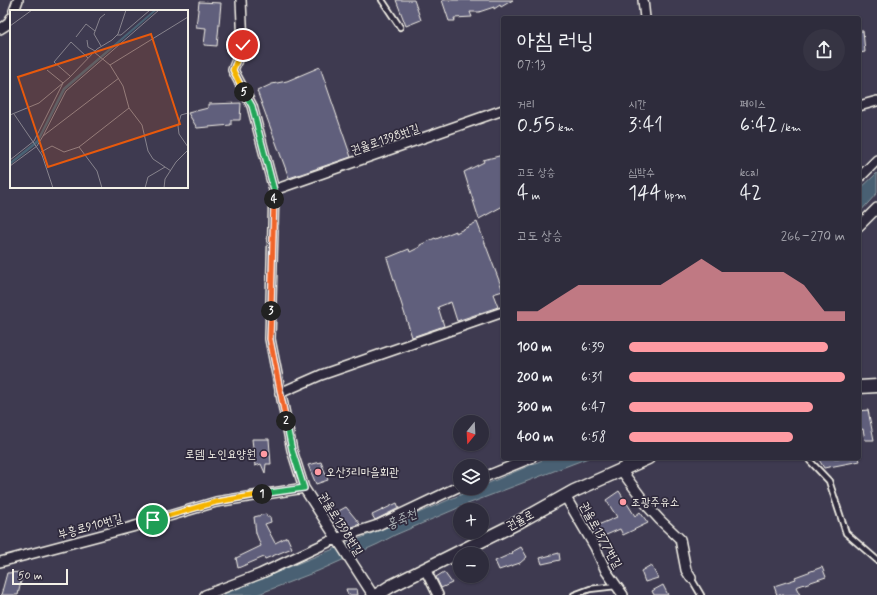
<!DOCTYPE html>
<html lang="ko">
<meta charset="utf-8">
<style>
body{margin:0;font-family:Mynerve,"Poor Story",sans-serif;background:#363443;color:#f1f3f6;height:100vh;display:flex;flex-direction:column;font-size:15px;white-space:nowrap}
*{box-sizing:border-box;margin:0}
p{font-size:13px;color:#a7a7af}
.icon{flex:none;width:22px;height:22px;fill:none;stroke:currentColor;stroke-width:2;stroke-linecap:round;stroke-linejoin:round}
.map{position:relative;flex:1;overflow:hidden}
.sheet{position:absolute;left:501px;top:16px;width:360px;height:444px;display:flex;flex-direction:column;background:#2e2c3c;border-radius:4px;box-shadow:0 1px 3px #0004,0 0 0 1px #494856}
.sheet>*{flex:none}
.needle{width:26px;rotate:198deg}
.buttons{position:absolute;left:453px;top:415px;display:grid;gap:8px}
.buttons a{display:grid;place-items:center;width:36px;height:36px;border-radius:50%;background:#2e2c3c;box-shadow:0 1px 3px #0004,0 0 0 1px #494856;font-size:20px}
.scale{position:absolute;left:12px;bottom:10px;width:56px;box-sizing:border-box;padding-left:4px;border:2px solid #f4f1e8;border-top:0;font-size:11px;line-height:14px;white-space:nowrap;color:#f4f1e8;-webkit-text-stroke:3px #2f2a3d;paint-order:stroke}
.pin{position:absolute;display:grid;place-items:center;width:34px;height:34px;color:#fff;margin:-17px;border:2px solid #fff;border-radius:50%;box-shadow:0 1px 4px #0007}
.km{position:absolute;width:20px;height:20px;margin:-10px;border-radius:50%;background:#222;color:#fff;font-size:11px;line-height:20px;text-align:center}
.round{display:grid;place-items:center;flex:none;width:42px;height:42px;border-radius:21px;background:#363443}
.summary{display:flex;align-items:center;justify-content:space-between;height:68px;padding:0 16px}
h1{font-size:22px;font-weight:600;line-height:30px}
.stats{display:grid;grid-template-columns:repeat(3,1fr);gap:6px;height:68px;padding:4px 16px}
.stats div{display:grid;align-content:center}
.stats b{font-size:20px;font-weight:600}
.stats small{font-size:11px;font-weight:400}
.stats p{font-size:11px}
.chart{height:112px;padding:8px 16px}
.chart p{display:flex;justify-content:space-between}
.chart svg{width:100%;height:72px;margin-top:4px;fill:#ff9aa2;opacity:.7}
ul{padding:0 16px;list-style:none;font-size:13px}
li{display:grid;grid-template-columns:64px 48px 1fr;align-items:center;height:30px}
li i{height:10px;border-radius:5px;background:#ff9aa2}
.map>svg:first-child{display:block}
</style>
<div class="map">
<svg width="877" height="595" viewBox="0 0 877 595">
<rect width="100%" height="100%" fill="#3e3a50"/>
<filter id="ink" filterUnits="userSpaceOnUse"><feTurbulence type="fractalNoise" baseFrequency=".025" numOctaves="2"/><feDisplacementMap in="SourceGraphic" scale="8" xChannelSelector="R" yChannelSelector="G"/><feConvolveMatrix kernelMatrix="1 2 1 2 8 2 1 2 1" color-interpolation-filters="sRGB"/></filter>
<g filter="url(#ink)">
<path fill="#496173" stroke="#8d9ba2" d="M877,173V193L859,213V190Z
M547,458H588L465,505L395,535L378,544L318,571L256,595H220L361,538L476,488H482V486Z"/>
<path fill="#605e7c" stroke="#f4f1e8" d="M396,0H414L421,20L406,26Z
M442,0H513L501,7L500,5L494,9V7L479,12H470L472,17L454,18L455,21H449Z
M199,2L221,3L217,46L204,45L206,28L196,27Z
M859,31H863L865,52L859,53Z
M320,67L351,157L289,178L257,91L272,84L287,81Z
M241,103L240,120H231V125L197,128L188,113L208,108V104Z
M503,155V206L479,219L464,172L484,162L483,160Z
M477,222L503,291L493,294L498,307L457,321L451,302L438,307L444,326L412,337L387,258L409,249L410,252L420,247V245L435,238L436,239L456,231V233Z
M868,410L874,440H865L863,429L859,430V411Z
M252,439H269L271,464H266L265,473L261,464L255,466Z
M818,458H859L860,461L824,468Z
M321,462L328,480L316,484L308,465Z
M619,491L635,516L640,512L648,523L623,535L620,529L597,539L591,528L617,517L606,500Z
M397,503L399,508L375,520L372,515Z
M346,507L360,524L347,529L335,513Z
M266,514L267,517H270L271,522L265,524L275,543L287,537L292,548L265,559L264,557L238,568L236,558L261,546L256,533L254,517Z
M521,547L527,557L520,563L499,570L495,561L513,553L512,552Z
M559,553L560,560L542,564L540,558Z
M651,565L658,578L645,582L641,571Z
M822,567L826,577L796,587L800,595H777L774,586L796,579L795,577Z
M23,572L18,595H1L7,573Z
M444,572L452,583L441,588L436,577Z
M663,585L668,595H654L652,591Z
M346,589H357L358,595H348Z"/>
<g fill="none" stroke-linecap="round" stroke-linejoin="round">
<g stroke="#f4f1e8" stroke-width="8">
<path id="service" d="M382,0L400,27
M809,458L810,461L829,481L846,533L877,560
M691,578L701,595
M574,595L590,589L616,586"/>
</g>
<g stroke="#f4f1e8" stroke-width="12">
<path id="minor" d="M241,0L243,45L233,70L252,106L274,190L270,339L292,450L304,488L373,595
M643,0L645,18
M14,11L18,0
M0,29L8,24L11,18
M859,106L877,101
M859,178L877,160
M274,190L503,110
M859,226L877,208
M280,393L321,375L503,312
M632,458L621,470L649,508L660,520L680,539L686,570L691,578
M482,478L531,458
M565,496L595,547L606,571L623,595
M0,562L132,527L216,502L304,488
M425,569L438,595
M205,595L260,574L335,539L378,525L460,486"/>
</g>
<g stroke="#f4f1e8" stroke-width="15">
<path id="secondary" d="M859,387L877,386
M377,595L391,586L517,523L574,491L648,458"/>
</g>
<use href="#service" stroke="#2f2a3d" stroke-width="4.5"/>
<use href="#minor" stroke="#2f2a3d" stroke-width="9"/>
<use href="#secondary" stroke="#2f2a3d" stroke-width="12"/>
</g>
</g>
<g fill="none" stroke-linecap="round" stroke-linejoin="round" filter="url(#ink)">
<g stroke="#fff" stroke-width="8">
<path id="split-1" d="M153,520L216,502L262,494"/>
</g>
<g stroke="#fff" stroke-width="8">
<path id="split-2" d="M262,494L304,488L292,450L286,421"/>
</g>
<g stroke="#fff" stroke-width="8">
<path id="split-3" d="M271,311L270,339L286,421"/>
</g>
<g stroke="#fff" stroke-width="8">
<path id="split-4" d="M271,311L274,199"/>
</g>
<g stroke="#fff" stroke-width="8">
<path id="split-5" d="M244,92L252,106L274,190V199"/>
</g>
<g stroke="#fff" stroke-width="8">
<path id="split-6" d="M243,45L233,70L244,92"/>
</g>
<use href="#split-1" stroke="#f5b400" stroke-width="5"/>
<use href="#split-2" stroke="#22a559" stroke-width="5"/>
<use href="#split-3" stroke="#f0652b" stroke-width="5"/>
<use href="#split-4" stroke="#f0652b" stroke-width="5"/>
<use href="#split-5" stroke="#22a559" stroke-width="5"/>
<use href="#split-6" stroke="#f5b400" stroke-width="5"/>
</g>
<g fill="#ff9aa2" stroke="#2f2a3d" stroke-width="1.5">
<circle cx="264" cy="454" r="4"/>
<circle cx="318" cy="472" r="4"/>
<circle cx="623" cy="502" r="4"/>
</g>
<g text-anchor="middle" stroke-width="3.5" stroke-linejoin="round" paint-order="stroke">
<g font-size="12" fill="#f4f1e8" stroke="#2f2a3d">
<text transform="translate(385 139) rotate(-19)" y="4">권율로1398번길</text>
<text transform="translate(520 520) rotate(-28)" y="4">권율로</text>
<text transform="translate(341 524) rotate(58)" y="4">권율로1398번길</text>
<text transform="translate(90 526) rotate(-15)" y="4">부흥로910번길</text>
<text transform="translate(601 535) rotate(61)" y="4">권율로1377번길</text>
</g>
<g font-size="12" fill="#f4f1e8" stroke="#2f2a3d" text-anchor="start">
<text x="256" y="458" text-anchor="end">로뎀 노인요양원</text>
<text x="326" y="476">오산3리마을회관</text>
<text x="631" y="506">조광주유소</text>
</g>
<g font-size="13" font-style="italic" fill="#b0b7b9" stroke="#2f2a3d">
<text transform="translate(401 518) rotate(-23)" y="5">홍죽천</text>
</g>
</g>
<g transform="translate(10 10)">
<rect width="178" height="178" fill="#3e3a50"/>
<path d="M144,0H147L55,80L28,133L0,155V152L27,130L53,78Z" fill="#496173"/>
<path fill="none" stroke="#87838d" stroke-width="1" d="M0,16L22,0M107,25H111L140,0M66,27L76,14L85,21M77,30L78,37L85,41M91,36L84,24L90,8L95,4M84,42L100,55L113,76L119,98L132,115L138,141L143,149L161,161M100,55L178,7M60,66L44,52L61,32L78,48M178,103L171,105L168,116L169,124L178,137M4,104L32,145L43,178M0,105L29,93L59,68L87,39L102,30L108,24L116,0M33,126L56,81L149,0M69,137L87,161L92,178M31,142L42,136L54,142L69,137L119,98M0,150L24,131L53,73L37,60M0,156L27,136L33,126L109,68M135,178L138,167L155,157M154,178L155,169L166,152L178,140"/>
<path fill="#e8590c" fill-opacity="0.15" stroke="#e8590c" stroke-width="2" d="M141,24L170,114L38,157L8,67Z"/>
<rect width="178" height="178" fill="none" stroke="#f4f1e8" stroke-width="2"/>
</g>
</svg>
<div class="buttons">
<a><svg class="needle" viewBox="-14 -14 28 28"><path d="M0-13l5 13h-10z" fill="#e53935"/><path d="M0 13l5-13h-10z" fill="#a7a7af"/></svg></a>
<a><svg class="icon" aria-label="layers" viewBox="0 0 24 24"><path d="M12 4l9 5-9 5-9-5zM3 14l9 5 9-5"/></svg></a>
<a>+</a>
<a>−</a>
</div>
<div class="scale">50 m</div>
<div class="pin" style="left:153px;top:520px;background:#1e9e55"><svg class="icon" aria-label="arrive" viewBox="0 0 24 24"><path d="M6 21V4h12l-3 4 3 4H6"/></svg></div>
<div class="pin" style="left:243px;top:45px;background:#d93025"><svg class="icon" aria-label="check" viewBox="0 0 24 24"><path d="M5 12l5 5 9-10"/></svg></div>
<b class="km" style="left:262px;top:494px">1</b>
<b class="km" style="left:286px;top:421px">2</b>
<b class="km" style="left:271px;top:311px">3</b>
<b class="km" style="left:274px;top:199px">4</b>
<b class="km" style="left:244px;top:92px">5</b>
<section class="sheet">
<div class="summary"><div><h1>아침 러닝</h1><p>07:13</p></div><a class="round"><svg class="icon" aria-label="share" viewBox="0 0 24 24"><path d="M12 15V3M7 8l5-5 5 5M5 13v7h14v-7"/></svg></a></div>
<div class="stats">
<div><p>거리</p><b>0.55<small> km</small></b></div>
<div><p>시간</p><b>3:41</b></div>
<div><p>페이스</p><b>6:42<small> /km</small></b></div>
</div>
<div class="stats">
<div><p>고도 상승</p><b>4<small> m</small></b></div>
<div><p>심박수</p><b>144<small> bpm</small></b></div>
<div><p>kcal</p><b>42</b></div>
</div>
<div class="chart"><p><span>고도 상승</span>266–270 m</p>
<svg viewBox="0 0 160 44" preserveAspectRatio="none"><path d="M0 44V38L10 38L20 30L30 22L40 22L50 22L60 22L70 22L80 14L90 6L100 14L110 14L120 14L130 14L140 22L150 38L160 38V44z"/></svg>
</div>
<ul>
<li><b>100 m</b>6:39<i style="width:92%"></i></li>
<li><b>200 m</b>6:31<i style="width:100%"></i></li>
<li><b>300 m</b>6:47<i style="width:85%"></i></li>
<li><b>400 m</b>6:58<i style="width:76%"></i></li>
</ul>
</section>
</div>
